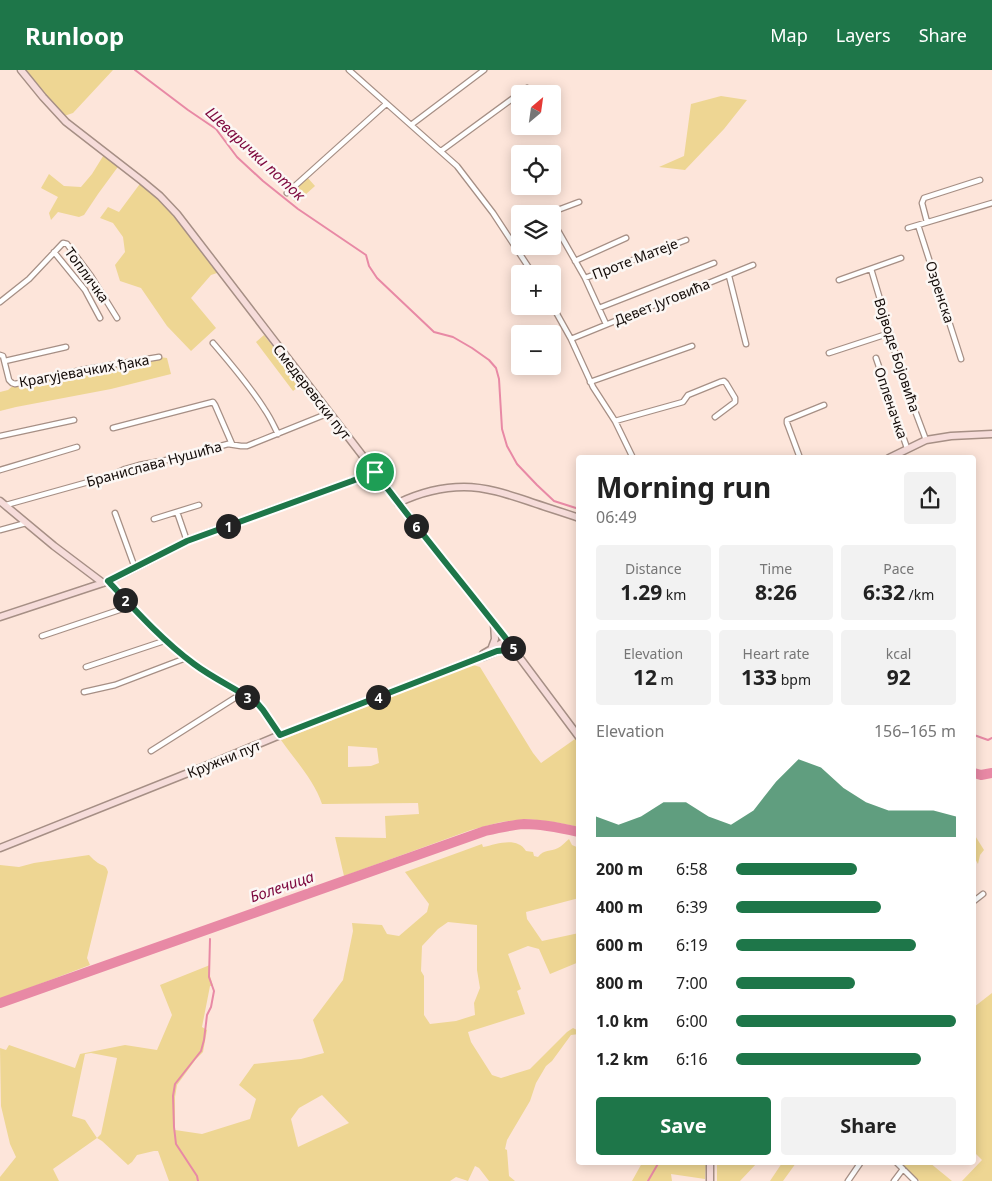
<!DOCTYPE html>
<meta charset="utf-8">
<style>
body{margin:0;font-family:"Noto Sans",sans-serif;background:#f2f2f2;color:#222;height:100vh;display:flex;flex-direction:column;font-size:19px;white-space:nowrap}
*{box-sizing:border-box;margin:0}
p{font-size:16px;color:#767676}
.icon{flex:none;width:28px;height:28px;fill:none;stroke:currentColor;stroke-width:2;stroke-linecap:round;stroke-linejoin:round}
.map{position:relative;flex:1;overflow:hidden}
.side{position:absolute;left:576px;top:385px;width:400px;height:710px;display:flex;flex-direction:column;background:#fff;border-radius:5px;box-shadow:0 2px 12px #0003}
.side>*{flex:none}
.needle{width:32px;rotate:29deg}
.buttons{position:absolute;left:511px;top:15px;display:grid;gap:10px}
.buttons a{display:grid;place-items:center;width:50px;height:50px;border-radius:5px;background:#fff;box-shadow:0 2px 12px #0003;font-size:25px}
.pin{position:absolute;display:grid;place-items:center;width:42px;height:42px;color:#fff;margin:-21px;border:2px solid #fff;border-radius:50%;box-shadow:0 1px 5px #0007}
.km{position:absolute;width:25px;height:25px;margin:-12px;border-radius:50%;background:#222;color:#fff;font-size:14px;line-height:25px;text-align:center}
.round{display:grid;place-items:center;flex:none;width:52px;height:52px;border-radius:5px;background:#f2f2f2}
.head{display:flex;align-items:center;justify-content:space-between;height:85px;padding:0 20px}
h1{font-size:28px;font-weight:700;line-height:38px}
.stats{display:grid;grid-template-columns:repeat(3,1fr);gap:8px;height:85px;padding:5px 20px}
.stats div{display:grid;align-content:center;border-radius:5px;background:#f2f2f2;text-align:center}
.stats b{font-size:21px;font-weight:700}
.stats small{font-size:14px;font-weight:400}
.stats p{font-size:14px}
.chart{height:140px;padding:10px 20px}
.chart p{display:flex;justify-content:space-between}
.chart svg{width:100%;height:90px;margin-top:5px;fill:#1e7649;opacity:.7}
.primary-button{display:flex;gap:10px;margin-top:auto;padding:10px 20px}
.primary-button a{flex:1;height:58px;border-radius:5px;background:#1e7649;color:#fff;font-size:20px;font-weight:700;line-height:58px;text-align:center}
.primary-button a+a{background:#f2f2f2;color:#222}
ul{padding:0 20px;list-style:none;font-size:16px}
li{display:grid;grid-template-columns:80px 60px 1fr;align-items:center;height:38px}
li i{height:12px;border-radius:6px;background:#1e7649}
header{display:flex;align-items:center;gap:30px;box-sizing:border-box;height:70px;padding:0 25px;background:#1e7649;color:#fff}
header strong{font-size:24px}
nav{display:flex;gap:28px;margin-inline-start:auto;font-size:18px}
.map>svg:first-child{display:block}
</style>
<header>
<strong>Runloop</strong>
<nav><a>Map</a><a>Layers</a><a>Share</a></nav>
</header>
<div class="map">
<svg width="992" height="1111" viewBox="0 0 992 1111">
<rect width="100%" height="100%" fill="#fde5da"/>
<path fill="#eed693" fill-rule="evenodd" d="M21,0H113L73,43L61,47Z
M721,26L747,30L724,59L685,100L659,97L684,86L691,34Z
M105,83L120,94L98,124L84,145L79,147L58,142L51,150L49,143L58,127L41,118L49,104L64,116L81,117L92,104Z
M307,107L315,116L296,133L288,124Z
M142,111L160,126L220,202L211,205L191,228L216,258L191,281L167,256L141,218L120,211L115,195L125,182L123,167L113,153L100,148L108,137L119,142Z
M264,265L302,314L293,321L256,272Z
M159,287L167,288L171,304L111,319L16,337L0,341V322L8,320L15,314Z
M473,595L480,597L533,683L541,693L575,669L579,674V757L554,752L528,749L501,752L471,760L344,806L335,767L386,768L385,746L419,744L418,733L322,734C314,710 295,690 281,670ZM348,676L377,678L379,693L371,696L348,697Z
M974,764L984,780L980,785L978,794L974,787Z
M569,769L572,775L579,778V828L526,842L527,849L542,871L579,863V892L550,904L539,879L528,876L508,884L521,919L517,921L525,944L468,962L471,972L492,1005L501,1008L530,999L567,962L573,958L579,961V964L571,965L552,991L546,996L536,1013L530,1031L507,1070L505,1079L507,1080L509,1106L515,1111H489L479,1098L475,1096L468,1111L456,1107L450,1111H169L158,1081H154L137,1085L132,1092L128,1095L102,1071L97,1068L53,1099L59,1111H0V1107L16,1087L10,1074L1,1036L0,978L6,980L9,975L75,998L80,984L125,975L157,980L172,945L160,915L210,895V906L213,916H210L202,957L207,960L203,982L196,989L177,1015L175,1027V1060L202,1064L250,1049L256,1029L239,1015L254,994L301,989L324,983L313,950L343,910L353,861L352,853L382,855L387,864L399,866L427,842L429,834L405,802L482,774L483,777C497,774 517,766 526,781L533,782L534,786L538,787C544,779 550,782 558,778C562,776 565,772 569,769ZM448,852L477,855V900L480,918L474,933L475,945L456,951L430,954L424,945V906L421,901L422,876L438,859ZM91,983L117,988L101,1064L97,1068L85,1050L72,1046L85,984ZM322,1025L349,1053L298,1077L291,1049L299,1038Z
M89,785C92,788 95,791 98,793C103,796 106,795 108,802L87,888L90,895L0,929V795L19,797L34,793Z
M992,923V1111H962L982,1090L974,1082V937Z
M642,1093H706L705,1109L671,1104L672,1111H632Z
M717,1093V1092L757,1093L740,1111H717Z
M782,1093H796L783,1111H770Z
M900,1093H930L952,1111H920Z"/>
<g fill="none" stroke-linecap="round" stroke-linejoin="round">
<path stroke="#e889a5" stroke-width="2" d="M135,0L188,40L216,59L237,87L263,111L298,139L366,185L369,196L377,208L434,262L453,267L472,278L489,290L496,298L499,309L502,359L507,376L517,394L537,415L554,431L579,439
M974,665L988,670L992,668
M198,1111L197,1106L176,1074L174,1057L173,1026L175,1014L201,981L204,970L207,945L211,937L214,921L209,907L210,869
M648,1111L659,1092"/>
<path stroke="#e889a5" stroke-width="10" d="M974,703L981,705L992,703
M0,933L485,761C498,758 511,755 524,754C543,754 561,758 579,762"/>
<g stroke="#a68f85" stroke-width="7">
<path id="street" d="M349,0L457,96L493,143L533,204
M411,55L484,0
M441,81L527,18
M287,123L386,34
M552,144L555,141L579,132
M552,150L585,208L606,254
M927,152L922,133L924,128L980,110
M918,155L961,289
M908,158L992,133
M54,182L85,220L100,248
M575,191L626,168
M871,199L890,263L899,298L926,370
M729,206L746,274
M585,208L686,170
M839,210L901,188
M0,232L29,209L63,173L67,174L91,206L117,248
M552,235L571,269L593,317L615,351L633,388
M599,238L714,193
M571,269L753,195
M213,273C231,294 250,316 265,340C270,347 274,356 278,364
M829,283L890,263
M0,285L3,286L9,310L12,313L15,314L87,299L159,287
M876,288L907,378
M5,291L66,277
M590,312L692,276
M615,351L683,332L688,325L720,312L724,311L726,313L735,328V332L715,347
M113,358L213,332L215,335L232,374
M0,366L74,350
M800,388L787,353V350L824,335
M0,400L77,377
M6,435L110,406L125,399L139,395L172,389L228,374L241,376H247L329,343
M177,442L187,471
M115,443L135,498
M154,449L199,435
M0,460L26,453
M109,511C136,541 162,570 194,594C214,609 237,619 257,633L263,640L280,665
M42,566L131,536
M86,597L164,571
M84,622L115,615L186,588
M151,681L241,624
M974,831L983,824
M896,1092L915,1111
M848,1111L861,1092
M894,1111L903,1099"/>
</g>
<g stroke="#a68f85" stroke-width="9">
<path id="secondary" d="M21,0L43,27L66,52L142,111L160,126L177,144L425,467L493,552L579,667
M889,388L926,370L951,366L992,364
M0,431L54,476L103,513
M398,433C419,423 441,417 464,417C486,417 507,424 528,431C545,437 562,442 579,448
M0,547L109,511L187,471L211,462L352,411L375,402
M492,577L495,569L494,553
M483,584L507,570
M0,778L193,701L280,665L476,589C488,586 499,581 509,573
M710,1111V1092"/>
</g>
<use href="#street" stroke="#fff" stroke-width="4.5"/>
<use href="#secondary" stroke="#f6dcda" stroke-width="6"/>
</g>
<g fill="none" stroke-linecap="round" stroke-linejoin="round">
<g stroke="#fff" stroke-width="10">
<path id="route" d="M375,402C421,464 471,523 518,584L507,580L497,581L280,665L263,640L257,633C237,619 214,609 194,594C162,570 136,541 108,511L187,471L352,411Z"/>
</g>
<use href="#route" stroke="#1e7649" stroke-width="6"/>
</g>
<g text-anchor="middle" stroke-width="5" stroke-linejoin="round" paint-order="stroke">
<g font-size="14" fill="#130b08" stroke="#fcf7f4">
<text transform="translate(635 189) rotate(-21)" y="5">Проте Матеје</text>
<text transform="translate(87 205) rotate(54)" y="5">Топличка</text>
<text transform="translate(940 222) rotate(72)" y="5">Озренска</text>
<text transform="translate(662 232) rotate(-22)" y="5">Девет Југовића</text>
<text transform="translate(897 285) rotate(72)" y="5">Војводе Бојовића</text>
<text transform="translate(84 301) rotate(-10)" y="5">Крагујевачких ђака</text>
<text transform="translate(312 322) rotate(52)" y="5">Смедеревски пут</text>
<text transform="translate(891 333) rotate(71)" y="5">Опленачка</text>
<text transform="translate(154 394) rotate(-15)" y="5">Бранислава Нушића</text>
<text transform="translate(224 689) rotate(-22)" y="5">Кружни пут</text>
</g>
<g font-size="15" font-style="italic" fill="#7c063d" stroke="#fcf7f4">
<text transform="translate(255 84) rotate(43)" y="5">Шеварички поток</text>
<text transform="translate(282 817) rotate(-19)" y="5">Болечица</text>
</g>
</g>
</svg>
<div class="buttons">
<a><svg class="needle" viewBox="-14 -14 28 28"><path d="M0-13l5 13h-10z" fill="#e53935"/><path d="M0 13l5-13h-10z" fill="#767676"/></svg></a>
<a><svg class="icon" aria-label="locate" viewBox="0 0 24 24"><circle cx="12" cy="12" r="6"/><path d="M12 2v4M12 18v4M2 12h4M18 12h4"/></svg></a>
<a><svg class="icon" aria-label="layers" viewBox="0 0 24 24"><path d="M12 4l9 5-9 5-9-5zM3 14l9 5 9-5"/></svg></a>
<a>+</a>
<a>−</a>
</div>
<div class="pin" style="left:375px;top:402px;background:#1e9e55"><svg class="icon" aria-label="arrive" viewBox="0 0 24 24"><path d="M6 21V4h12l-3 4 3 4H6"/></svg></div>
<b class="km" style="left:228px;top:456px">1</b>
<b class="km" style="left:125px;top:530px">2</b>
<b class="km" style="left:247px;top:627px">3</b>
<b class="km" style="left:378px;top:627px">4</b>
<b class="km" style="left:513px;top:578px">5</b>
<b class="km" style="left:416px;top:456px">6</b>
<section class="side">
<div class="head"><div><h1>Morning run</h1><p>06:49</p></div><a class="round"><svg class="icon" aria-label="share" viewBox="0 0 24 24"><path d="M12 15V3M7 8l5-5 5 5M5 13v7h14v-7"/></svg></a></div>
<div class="stats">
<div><p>Distance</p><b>1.29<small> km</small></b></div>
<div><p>Time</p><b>8:26</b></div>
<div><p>Pace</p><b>6:32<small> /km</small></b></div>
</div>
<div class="stats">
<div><p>Elevation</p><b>12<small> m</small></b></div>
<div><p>Heart rate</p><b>133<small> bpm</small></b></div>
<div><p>kcal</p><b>92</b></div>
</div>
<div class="chart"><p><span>Elevation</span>156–165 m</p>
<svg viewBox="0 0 160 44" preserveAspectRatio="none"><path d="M0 44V34L10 38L20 34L30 27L40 27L50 34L60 38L70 31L80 17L90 6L100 10L110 20L120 27L130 31L140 31L150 31L160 34V44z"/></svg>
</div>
<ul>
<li><b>200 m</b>6:58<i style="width:55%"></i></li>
<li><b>400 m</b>6:39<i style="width:66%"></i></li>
<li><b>600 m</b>6:19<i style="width:82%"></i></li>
<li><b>800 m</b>7:00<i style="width:54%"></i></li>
<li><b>1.0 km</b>6:00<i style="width:100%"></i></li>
<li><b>1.2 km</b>6:16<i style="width:84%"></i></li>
</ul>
<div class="primary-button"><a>Save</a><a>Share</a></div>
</section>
</div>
